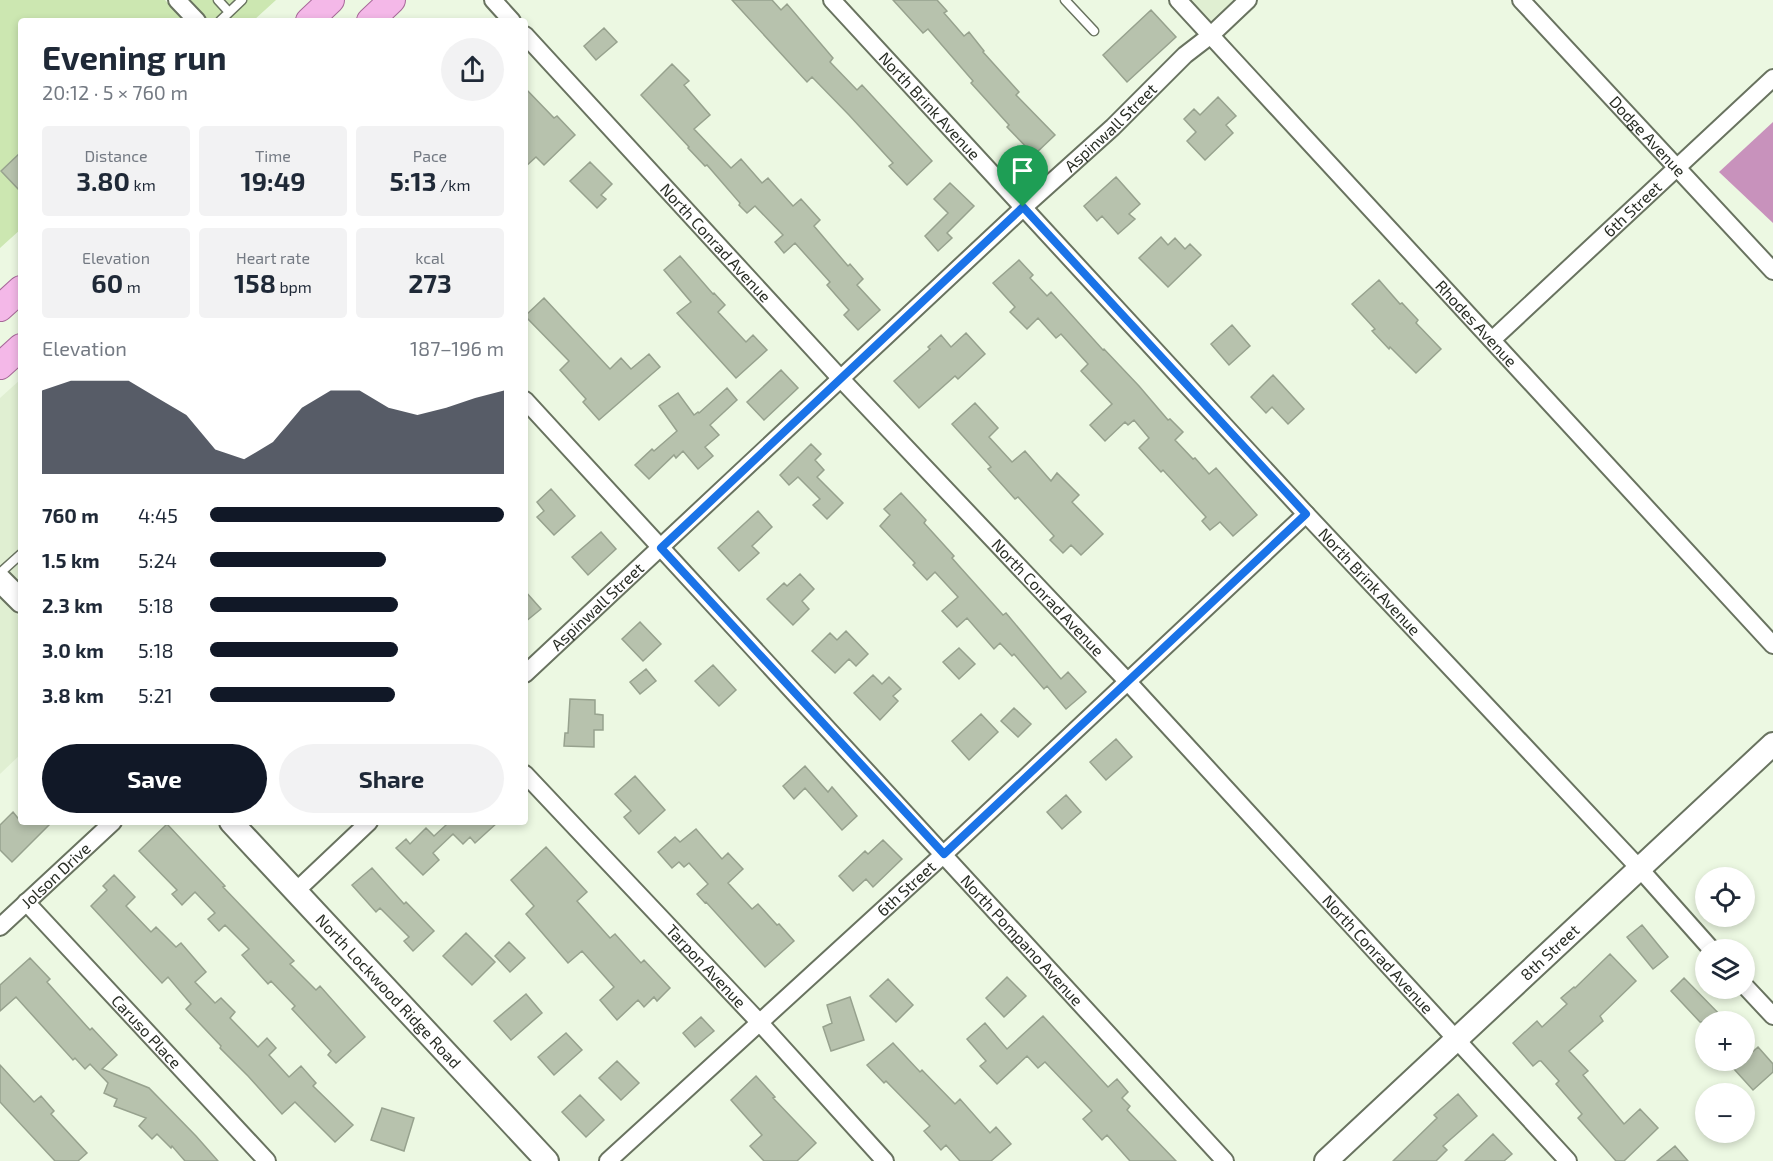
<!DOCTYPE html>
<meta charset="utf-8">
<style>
body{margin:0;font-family:"Exo 2",sans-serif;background:#f2f2f3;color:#1f2937;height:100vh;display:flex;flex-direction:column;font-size:22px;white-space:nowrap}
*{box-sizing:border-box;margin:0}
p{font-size:20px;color:#747a83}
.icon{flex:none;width:33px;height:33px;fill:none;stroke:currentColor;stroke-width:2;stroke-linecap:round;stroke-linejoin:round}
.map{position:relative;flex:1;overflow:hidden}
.drawer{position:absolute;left:18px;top:18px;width:510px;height:807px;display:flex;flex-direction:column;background:#fff;border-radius:6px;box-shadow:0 3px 9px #0003}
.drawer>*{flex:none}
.buttons{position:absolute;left:1695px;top:867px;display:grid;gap:12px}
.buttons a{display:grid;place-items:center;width:60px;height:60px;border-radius:50%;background:#fff;box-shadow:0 3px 9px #0003;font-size:30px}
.pin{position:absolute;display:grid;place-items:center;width:51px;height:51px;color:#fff;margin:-62px -26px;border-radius:50% 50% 50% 0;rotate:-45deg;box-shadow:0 0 6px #0007}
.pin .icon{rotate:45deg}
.round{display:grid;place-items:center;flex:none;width:63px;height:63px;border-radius:32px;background:#f2f2f3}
.headline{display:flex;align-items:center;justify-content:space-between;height:102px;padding:0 24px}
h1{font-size:33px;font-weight:700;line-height:45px}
.stats{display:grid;grid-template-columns:repeat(3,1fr);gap:9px;height:102px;padding:6px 24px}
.stats div{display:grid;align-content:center;border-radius:6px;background:#f2f2f3;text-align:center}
.stats b{font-size:26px;font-weight:700}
.stats small{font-size:16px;font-weight:400}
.stats p{font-size:16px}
.chart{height:168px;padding:12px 24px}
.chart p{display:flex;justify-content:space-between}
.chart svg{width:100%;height:108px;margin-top:6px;fill:#111827;opacity:.7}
.button{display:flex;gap:12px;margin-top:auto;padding:12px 24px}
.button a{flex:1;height:69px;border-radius:36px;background:#111827;color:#fff;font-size:24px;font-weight:700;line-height:69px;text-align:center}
.button a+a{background:#f2f2f3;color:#1f2937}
ul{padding:0 24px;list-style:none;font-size:20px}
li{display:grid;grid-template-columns:96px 72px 1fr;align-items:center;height:45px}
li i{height:15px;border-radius:8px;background:#111827}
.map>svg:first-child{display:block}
</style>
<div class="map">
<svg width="1773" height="1161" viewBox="0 0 1773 1161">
<rect width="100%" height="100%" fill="#ecf8e2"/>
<path fill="#e0efd2" d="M1189,0H1234L1210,22Z
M21,379V589L0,568V398Z
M0,592L18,611L16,613L21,619V754L0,774Z"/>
<path fill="#cce7b1" d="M0,0H165L186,21H21V229L0,248Z
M189,0H276L253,21H209Z"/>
<path fill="#c892bc" d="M1773,122V223L1719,172Z"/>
<path fill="#b7c2ad" stroke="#97a28e" stroke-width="1.5" d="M732,0H772L781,10L787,4L833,58L830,62L857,90L862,85L932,161L907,185L889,166L893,163L849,115L812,77L807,82Z
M893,0H937L947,11L944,13L964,36L969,32L984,51L983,52L1019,92L1016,95L1055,135L1034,155L1007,127L1009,125L971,83L973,81L928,29L923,33Z
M1151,10L1176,37L1127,82L1103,55Z
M604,28L617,42L596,60L584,46Z
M672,64L689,81L684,85L710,115L694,129L731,168L741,159L762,183L768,178L793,206L801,199L820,220L814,226L848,266L850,264L863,279L857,285L880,310L858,330L844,315L849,310L827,285L830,282L795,243L784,253L775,242L783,235L755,206L747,213L739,205L740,203L707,165L705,166L688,148L689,147L641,95Z
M525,88L554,118L557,116L575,135L544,165L536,157L525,167Z
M1218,97L1236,116L1226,125L1233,133L1205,160L1187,141L1196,132L1184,119L1194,109L1200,115Z
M21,152V192L1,171Z
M590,162L612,184L601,195L606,199L597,208L570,181Z
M1116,177L1140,204L1129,214L1135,219L1118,234L1102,216L1097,221L1084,206Z
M950,183L974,206L947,233L952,238L938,251L925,236L948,213L934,199Z
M1161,237L1168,245L1175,238L1185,249L1190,244L1201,255L1168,287L1139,258Z
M680,256L713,294L714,293L725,305L718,312L746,342L753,335L767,350L736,378L677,313L691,302L664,270Z
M1019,260L1033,275L1030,278L1047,296L1051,292L1103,350L1104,349L1139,386L1168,420L1170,419L1183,432L1175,440L1193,459L1195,458L1209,474L1216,468L1257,515L1233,536L1220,522L1210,530L1202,521L1206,517L1163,470L1161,472L1139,448L1149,438L1134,420L1128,425L1125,422L1105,441L1090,425L1112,404L1081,371L1088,364L1061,334L1056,338L1038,318L1027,329L1010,312L1015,307L993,283Z
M1379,280L1400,304L1402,303L1418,320L1416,323L1441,349L1416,373L1390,347L1389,349L1372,331L1375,329L1352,304Z
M544,298L610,369L621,358L631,369L649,354L660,367L599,420L583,402L586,399L560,370L569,361L525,316Z
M1232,325L1250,346L1229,365L1211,344Z
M966,333L985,354L958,379L955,376L919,408L894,381L930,349L928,347L941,335L951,347Z
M781,370L798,388L764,420L747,402Z
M1273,375L1304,409L1288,424L1272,407L1266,413L1251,397Z
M727,388L737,400L710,425L719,435L705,447L713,456L698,469L683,451L676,458L674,455L649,479L635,465L652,449L654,451L677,431L659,406L678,393L694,415L698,412L699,413Z
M975,403L998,428L989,437L1012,462L1025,451L1051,481L1057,473L1079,495L1072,502L1103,534L1081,555L1071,545L1063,553L1050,540L1054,536L1018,497L1015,499L988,469L991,467L952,424Z
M811,444L821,454L815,460L824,470L817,477L843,503L827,519L813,505L820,499L798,477L789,485L780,475Z
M551,489L575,516L554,535L537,517L544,511L537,502Z
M901,493L926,520L924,523L954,556L952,558L959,566L1003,615L1006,613L1061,679L1068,672L1086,692L1066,709L1047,686L1044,689L1014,654L1012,656L1000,643L994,649L967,618L957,627L942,611L958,597L935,572L927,580L913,565L915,563L880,526L890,515L884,509Z
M758,511L772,527L752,546L759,553L739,571L718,548Z
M601,532L616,549L588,575L572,557Z
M800,574L814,589L802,601L809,609L793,625L767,599L784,583L787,586Z
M525,591L541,609L525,622Z
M640,622L661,644L643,661L622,639Z
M846,631L868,654L856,666L849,659L835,673L812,651L830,633L837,640Z
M959,648L975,664L959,679L943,662Z
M713,665L736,690L719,706L695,681Z
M646,669L656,681L640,694L630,682Z
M873,675L882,684L889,677L901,689L893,696L898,701L880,720L854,693Z
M570,699L595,700V714L603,715V730H594V747L564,746L565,733H568Z
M1014,708L1031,724L1018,737L1001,721Z
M981,714L998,732L969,760L952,741Z
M1116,739L1132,757L1106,780L1090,762Z
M805,766L828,792L832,787L857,816L842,830L805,788L794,799L783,786Z
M635,776L665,810L639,834L624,817L631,811L615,794Z
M1066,795L1081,812L1062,829L1047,812Z
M13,812L21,822H52L12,862L0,850V825Z
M443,822H498L475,843L470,837L463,844L453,834L433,853L439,860L423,875L396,848L406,839L410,844L426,828L434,836L446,825Z
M167,824L225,886L223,887L294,961L290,964L316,990L320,986L365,1037L336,1063L328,1055L331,1051L292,1009L295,1006L271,981L268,984L242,955L249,949L225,925L219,931L208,919L215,913L195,892L182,905L172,894L177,890L139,851Z
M696,829L722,859L728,853L743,869L728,883L752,909L758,904L777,925L779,924L794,941L765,967L706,902L705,903L697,894L708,884L689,863L684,867L679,862L672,868L658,852L675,837L680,842Z
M883,840L902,859L873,887L866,879L853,891L839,876L865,851L868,854Z
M546,847L587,892L577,901L610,938L615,934L641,963L644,960L670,988L657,1001L654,997L644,1007L638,1000L617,1020L600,1000L614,987L582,951L568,963L526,914L534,906L511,880Z
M372,868L404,904L406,902L434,931L413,951L404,941L409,937L380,908L376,912L352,885Z
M114,875L135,897L126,906L151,932L156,927L176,947L181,943L206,972L195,982L215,1003L221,998L235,1012L230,1018L258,1047L267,1038L276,1048L269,1055L289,1077L301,1066L316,1083L313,1086L353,1125L335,1142L295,1102L282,1114L248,1076L220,1048L221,1046L186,1009L191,1004L168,977L162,983L91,906L107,890L103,886Z
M1642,925L1668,957L1653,969L1627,937Z
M466,933L495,962L472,985L443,956Z
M509,942L525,958L510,972L495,956Z
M1610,954L1636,981L1600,1016L1603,1021L1569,1051L1588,1071L1583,1075L1624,1124L1640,1109L1658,1128L1624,1161H1616L1578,1118L1582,1114L1556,1084L1559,1081L1541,1061H1539L1533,1066L1513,1043L1537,1021L1542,1027L1567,1004L1561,998L1574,987L1575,988Z
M30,958L50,979L47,982L90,1030L92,1028L117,1055L102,1069L149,1088L196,1136L218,1161H185L172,1146L171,1148L157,1134L152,1139L139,1126L146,1118L114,1106L117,1099L104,1093L108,1083L90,1064L85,1069L75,1058L73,1060L16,997L0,1011V985Z
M1007,977L1026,996L1004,1017L986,998Z
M1684,978L1727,1022H1700L1671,991Z
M888,979L913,1005L896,1022L870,996Z
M526,994L542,1013L511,1040L494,1021Z
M850,997L864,1040L831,1051L823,1027L832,1023L827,1005Z
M1043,1016L1108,1087L1117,1079L1128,1092L1122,1098L1130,1106L1127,1110L1176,1161H1130L1107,1135L1102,1140L1083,1119L1092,1111L1045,1062L1038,1068L1027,1056L997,1084L980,1066L986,1061L967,1039L985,1023L1007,1049Z
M701,1017L714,1031L695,1047L683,1033Z
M566,1033L582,1050L554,1075L538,1057Z
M893,1043L920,1072L922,1070L955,1104L960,1099L990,1133L996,1127L1011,1144L991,1161H960L946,1145L941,1150L924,1131L930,1126L886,1081L884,1083L867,1065Z
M1758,1047L1773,1064V1072L1753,1090L1734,1069Z
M617,1061L639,1083L621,1100L599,1078Z
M0,1065L34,1102L41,1096L54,1111L51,1114L87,1153L78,1161H55L0,1102Z
M756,1076L775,1097L773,1098L816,1143L797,1161H764L750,1146L762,1135L731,1100Z
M1458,1094L1477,1116L1443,1146L1447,1150L1436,1161H1393L1437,1118L1434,1115Z
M580,1095L604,1120L586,1137L562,1112Z
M382,1108L414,1118L404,1151L371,1140Z
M1493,1134L1512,1154L1504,1161H1465Z
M1675,1146L1688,1161H1657Z"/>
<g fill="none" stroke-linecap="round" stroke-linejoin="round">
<g stroke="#697360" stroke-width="11">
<path id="lane" d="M218,0L229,12
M1065,0L1094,31
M220,21L242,0
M0,573L21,554"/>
</g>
<g stroke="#697360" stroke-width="20">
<g id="street">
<path d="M177,0L197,21"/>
<path d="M493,0L512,21"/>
<path id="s1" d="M832,0L1306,514L1640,869L1712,950"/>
<path id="s2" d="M1178,0L1773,645"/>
<path id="s3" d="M1521,0L1773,271"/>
<path id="s4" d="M525,35L841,379L1128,682L1568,1161"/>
<path id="s5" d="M1492,340L1773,78"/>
<path id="s6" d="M525,400L1225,1161"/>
<path id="s7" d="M525,674L1024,207L1113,127L1185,55L1211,35L1248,0"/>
<path id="s8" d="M525,774L760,1023L885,1161"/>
<path d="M296,891L369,822"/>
<path id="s9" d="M26,902L267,1161"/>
<path id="s10" d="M0,927L113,822"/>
<path d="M1744,985L1773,1016"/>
<path id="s11" d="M608,1161L944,854L1306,514"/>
</g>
</g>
<g stroke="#697360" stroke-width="26">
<g id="secondary">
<path d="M0,580L21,601"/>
<path id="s12" d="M231,822L547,1161"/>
<path id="s13" d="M1326,1161L1773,744"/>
</g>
</g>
<g stroke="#a76899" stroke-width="28">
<path id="primary" d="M309,21L331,0
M370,21L392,0
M0,308L21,289
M0,366L21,347"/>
</g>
<use href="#lane" stroke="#fff" stroke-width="8"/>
<use href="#street" stroke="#fff" stroke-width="16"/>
<use href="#secondary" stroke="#fff" stroke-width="22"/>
<use href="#primary" stroke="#f4b8e8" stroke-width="26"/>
</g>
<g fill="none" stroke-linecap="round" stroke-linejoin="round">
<g stroke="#fff" stroke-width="12">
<path id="route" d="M1023,207L1306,514L944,854L661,548Z"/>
</g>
<use href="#route" stroke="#1a73e8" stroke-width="8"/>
</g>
<g text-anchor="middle" stroke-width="6" stroke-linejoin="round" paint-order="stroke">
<g font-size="16" fill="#282d24" stroke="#ecf8e2">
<text dy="6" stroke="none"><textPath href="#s1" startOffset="144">North Brink Avenue</textPath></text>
<text dy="6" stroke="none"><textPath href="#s7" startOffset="801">Aspinwall Street</textPath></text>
<text dy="6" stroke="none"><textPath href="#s3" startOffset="186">Dodge Avenue</textPath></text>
<text dy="6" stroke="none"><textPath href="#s5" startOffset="192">6th Street</textPath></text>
<text dy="6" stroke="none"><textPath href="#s4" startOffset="282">North Conrad Avenue</textPath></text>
<text dy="6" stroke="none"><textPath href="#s2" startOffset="440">Rhodes Avenue</textPath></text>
<text dy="6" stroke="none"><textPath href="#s1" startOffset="792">North Brink Avenue</textPath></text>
<text dy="6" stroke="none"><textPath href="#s4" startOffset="768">North Conrad Avenue</textPath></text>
<text dy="6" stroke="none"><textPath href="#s7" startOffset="99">Aspinwall Street</textPath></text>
<text dy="6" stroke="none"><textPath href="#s10" startOffset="76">Jolson Drive</textPath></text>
<text dy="6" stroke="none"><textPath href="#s11" startOffset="404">6th Street</textPath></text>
<text dy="6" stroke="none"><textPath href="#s6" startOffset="734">North Pompano Avenue</textPath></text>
<text dy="6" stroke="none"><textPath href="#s13" startOffset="306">8th Street</textPath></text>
<text dy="6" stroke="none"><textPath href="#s4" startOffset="1254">North Conrad Avenue</textPath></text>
<text dy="6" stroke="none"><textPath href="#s8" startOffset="264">Tarpon Avenue</textPath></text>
<text dy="6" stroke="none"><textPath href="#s12" startOffset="231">North Lockwood Ridge Road</textPath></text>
<text dy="6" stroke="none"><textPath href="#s9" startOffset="177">Caruso Place</textPath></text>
</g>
</g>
</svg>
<div class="buttons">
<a><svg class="icon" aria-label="locate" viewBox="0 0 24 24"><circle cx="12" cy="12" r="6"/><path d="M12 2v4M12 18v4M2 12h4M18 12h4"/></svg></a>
<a><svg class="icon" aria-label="layers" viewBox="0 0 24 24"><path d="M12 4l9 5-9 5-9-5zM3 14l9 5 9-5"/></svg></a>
<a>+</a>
<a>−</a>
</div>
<div class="pin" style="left:1023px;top:207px;background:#1e9e55"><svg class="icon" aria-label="arrive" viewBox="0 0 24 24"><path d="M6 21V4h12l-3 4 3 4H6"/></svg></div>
<section class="drawer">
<div class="headline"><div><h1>Evening run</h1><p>20:12 · 5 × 760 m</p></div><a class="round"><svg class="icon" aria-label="share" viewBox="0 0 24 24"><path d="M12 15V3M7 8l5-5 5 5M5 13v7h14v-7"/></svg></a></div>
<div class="stats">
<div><p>Distance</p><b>3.80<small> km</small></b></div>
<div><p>Time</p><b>19:49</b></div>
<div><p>Pace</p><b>5:13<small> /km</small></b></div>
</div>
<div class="stats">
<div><p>Elevation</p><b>60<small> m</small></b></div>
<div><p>Heart rate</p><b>158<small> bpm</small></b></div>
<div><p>kcal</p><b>273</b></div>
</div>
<div class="chart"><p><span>Elevation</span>187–196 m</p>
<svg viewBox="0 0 160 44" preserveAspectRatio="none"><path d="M0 44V10L10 6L20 6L30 6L40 13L50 20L60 34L70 38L80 31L90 17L100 10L110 10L120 17L130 20L140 17L150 13L160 10V44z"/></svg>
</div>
<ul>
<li><b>760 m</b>4:45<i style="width:100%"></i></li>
<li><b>1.5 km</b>5:24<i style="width:60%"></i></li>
<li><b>2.3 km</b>5:18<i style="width:64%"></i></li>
<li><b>3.0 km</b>5:18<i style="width:64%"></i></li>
<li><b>3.8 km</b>5:21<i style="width:63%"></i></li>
</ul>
<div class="button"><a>Save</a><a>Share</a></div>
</section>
</div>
